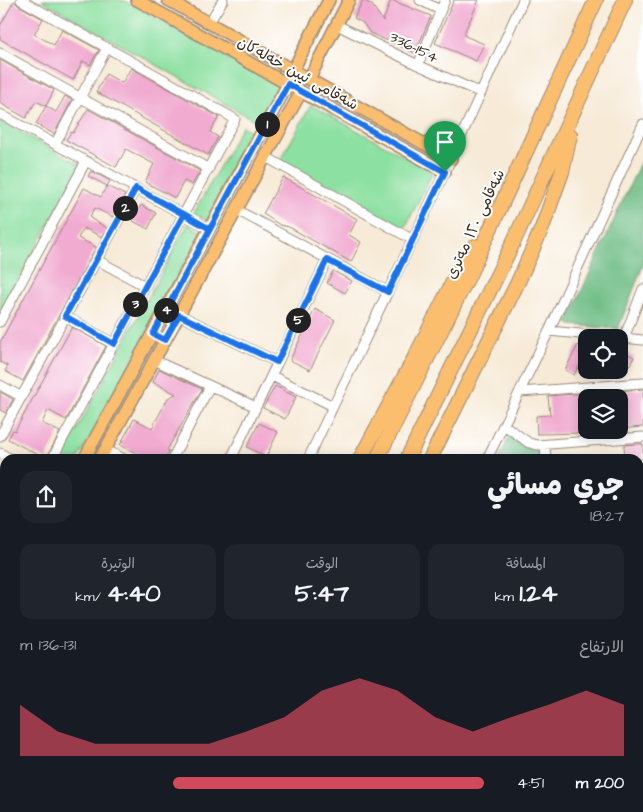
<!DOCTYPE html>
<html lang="ar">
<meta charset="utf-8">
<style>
body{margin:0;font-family:"Architects Daughter","Playpen Sans Arabic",sans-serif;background:#20242c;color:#f1f3f6;direction:rtl;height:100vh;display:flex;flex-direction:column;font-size:19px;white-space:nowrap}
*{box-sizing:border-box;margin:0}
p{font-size:16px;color:#9ea1a6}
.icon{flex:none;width:28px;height:28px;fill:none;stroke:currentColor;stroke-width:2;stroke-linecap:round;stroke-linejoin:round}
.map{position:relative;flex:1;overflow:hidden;direction:ltr}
.drawer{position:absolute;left:0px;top:454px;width:644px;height:359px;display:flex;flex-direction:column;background:#171b24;border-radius:15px 15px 0 0;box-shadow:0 2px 12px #0003;direction:rtl}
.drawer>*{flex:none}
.tools{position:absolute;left:578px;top:329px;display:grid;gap:10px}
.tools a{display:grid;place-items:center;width:50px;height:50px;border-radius:10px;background:#171b24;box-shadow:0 2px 12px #0003;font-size:25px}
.pin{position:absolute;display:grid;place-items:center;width:42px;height:42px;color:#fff;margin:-51px -21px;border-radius:50% 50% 50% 0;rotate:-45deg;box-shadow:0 0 5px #0007}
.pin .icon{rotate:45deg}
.km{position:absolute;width:25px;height:25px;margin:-12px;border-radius:50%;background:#222;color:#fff;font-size:14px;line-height:25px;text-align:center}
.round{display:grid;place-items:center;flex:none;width:52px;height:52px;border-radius:15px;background:#20242c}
.head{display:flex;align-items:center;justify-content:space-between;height:85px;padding:0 20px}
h1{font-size:28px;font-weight:800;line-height:38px}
.figures{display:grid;grid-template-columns:repeat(3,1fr);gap:8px;height:85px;padding:5px 20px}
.figures div{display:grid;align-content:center;border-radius:12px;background:#20242c;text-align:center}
.figures b{font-size:25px;font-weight:800}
.figures small{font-size:14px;font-weight:400}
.figures p{font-size:14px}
.chart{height:140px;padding:10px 20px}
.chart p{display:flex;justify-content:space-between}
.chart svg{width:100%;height:90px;margin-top:5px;fill:#d1495b;opacity:.7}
ul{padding:0 20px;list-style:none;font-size:16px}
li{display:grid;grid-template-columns:80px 60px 1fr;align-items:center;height:38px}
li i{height:12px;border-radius:6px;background:#d1495b}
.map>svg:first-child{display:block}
</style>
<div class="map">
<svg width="643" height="812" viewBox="0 0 643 812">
<rect width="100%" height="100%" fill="#fff"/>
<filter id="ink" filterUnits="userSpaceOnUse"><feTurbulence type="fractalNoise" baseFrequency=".02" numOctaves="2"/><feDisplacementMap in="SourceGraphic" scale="10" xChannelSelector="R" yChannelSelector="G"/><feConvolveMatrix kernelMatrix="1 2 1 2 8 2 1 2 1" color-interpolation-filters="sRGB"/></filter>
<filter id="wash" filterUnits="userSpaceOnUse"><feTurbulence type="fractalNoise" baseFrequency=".0096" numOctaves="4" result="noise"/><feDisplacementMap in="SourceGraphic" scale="20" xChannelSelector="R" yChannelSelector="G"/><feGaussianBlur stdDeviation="1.12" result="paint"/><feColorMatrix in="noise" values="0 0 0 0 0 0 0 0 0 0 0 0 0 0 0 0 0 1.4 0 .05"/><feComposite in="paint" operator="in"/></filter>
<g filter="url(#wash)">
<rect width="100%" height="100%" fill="#f7ebd8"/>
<path fill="#8ce0a1" stroke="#648560" d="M41,0H123L280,87L261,124Z
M311,105L433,172L404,230L280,161Z
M0,121L81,165L2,310L0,308Z
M242,126L256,134L208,221L194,213Z
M188,224L202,232L78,459H61Z
M0,671H5V755L0,770Z"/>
<path fill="#71be87" stroke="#567452" d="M643,156V266L618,329L571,325L568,323L570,316Z
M510,435L531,450L539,452V459H499Z"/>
<g id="blocks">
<path fill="#f1aad0" d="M363,0L372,5L383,21L391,0L431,16L415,53L370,33L363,23L354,18Z
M454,0H479L465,31V36L484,44L476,61L435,43Z
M14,1L18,5L43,19L34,34L54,45L62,30L99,50L90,65L83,61L73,80L0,39V26Z
M0,60L54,90L46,106L56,112L65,96L72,100L54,134L36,124L46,106L36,101L26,118L0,103Z
M131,68L219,117L210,132L218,137L208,155L96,92L106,74L122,83Z
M88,109L200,171L192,185L184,181L175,198L145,182L154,164L126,149L116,167L66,140L71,132L73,133Z
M91,171L110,181L107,186L125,195L113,217L95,208L92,212L90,218L107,228L102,237L84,228L78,238L96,247L23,381L5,371L8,366L0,362V342L84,188L101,197L104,191L107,186L88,176Z
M283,177L357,219L349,235L361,242L351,262L289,227L280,225L263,214Z
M141,205L156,213L148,229L133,221Z
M333,271L352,281L345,293L327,283Z
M315,309L335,320L310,370L290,360Z
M72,327L106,346L66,420L48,410L42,423L60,432L46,459L8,439L13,430L15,431Z
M578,345L586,349V367L580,364L574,375L565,370Z
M619,350L634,357L630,365L619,360Z
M159,369L202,389L167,450L169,451L164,459H148L120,445L134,419L152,428L168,398L176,394L153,382Z
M275,386L296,397L285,419L263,408Z
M643,389V427L619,429V398H586V433L537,434L536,416L550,415L548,396Z
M0,392L13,399L6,413L0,410Z
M259,423L278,432L266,457L247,447Z
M637,444H643V459H625L624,445Z"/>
</g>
</g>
<g filter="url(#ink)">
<use href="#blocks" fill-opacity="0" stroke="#998a7b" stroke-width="1"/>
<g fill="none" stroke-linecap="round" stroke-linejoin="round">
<g stroke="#998a7b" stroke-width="11">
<path id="minor" d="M21,0L235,119L52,459
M420,0L440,10
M209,23L223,0
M337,25L418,65L481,93
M0,53L209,169
M418,65L445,0
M0,114L210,229
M55,144L107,48
M266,157L413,240
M237,210L388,292
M97,260L145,286
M179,315L277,362
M65,316L114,344
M0,322L86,161
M549,331L643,340
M624,338L643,289
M154,360L256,407
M272,376L333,406
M0,385L22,397
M520,392L643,383
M504,425L529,443L537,445L643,437
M0,436L136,188
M545,446L546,459
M105,449L124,459
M0,453L11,459
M172,459L210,386
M231,459L327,260
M308,459L445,172L523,0
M487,459L549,331L643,124
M639,499H643
M0,541H5
M639,589H643
M0,634L5,637
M639,652H643
M639,707H643
M639,781L643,782
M0,785L5,770
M0,800L5,802
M22,808L36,812
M55,812L57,808
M124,812L127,808
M302,812L305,808
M334,812L335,808
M393,812L394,808
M449,812L450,808
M506,812L507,808
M605,812L606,808"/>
</g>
<g stroke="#998a7b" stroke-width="14">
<path id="major" d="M137,0L445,172
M168,0L451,159
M293,70L329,0
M309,79L349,0
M84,459L288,84
M100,459L301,92
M639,529H643
M639,563L643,562
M0,588L5,586
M0,615H5"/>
</g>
<g stroke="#998a7b" stroke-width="16">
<path id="highway" d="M360,459L415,357L459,270L475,246
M377,459L468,277L596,0
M407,459L512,245L625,0
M430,459L518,282L542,228L562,172L570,135
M187,812L190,808
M217,812L220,808
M246,812L248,808"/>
</g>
<use href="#minor" stroke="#fff" stroke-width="9"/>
<use href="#major" stroke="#fabe6e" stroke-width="11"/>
<use href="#highway" stroke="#fabe6e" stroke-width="14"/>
</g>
</g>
<g fill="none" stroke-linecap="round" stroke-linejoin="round" filter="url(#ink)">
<g stroke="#fff" stroke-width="10">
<path id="route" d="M445,172L288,84L210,229L136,188L65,316L114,344L184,214L210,229L153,334L165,340L179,315L277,362L327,260L388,292L445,172"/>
</g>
<use href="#route" stroke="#1a73e8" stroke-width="6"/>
</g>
<g text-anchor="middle" stroke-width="4" stroke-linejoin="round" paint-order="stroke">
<g font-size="15" fill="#3b2a1e" stroke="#fff">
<text transform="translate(414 47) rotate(26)" y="5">336-154</text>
<text transform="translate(298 73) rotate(29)" y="5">شەقامی ئیبن خەلەکان</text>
<text transform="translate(475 224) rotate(-65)" y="5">شەقامی ١٢٠ مەتری</text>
</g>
</g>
</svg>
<div class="tools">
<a><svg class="icon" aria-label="locate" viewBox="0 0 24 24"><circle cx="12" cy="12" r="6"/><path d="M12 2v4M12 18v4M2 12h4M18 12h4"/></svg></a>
<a><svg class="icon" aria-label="layers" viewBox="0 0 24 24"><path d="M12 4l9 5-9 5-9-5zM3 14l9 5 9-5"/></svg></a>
</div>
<div class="pin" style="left:445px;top:172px;background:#1e9e55"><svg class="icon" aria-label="arrive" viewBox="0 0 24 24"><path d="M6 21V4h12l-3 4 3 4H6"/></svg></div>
<b class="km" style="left:267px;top:124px">1</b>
<b class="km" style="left:125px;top:208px">2</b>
<b class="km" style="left:135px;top:304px">3</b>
<b class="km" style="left:166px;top:310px">4</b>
<b class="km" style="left:298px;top:320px">5</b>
<section class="drawer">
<div class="head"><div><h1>جري مسائي</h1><p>18:27</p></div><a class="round"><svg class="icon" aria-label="share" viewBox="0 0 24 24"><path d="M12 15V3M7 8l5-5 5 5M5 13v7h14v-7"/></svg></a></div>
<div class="figures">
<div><p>المسافة</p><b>1.24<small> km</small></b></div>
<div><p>الوقت</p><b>5:47</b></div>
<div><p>الوتيرة</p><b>4:40<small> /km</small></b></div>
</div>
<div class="chart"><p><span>الارتفاع</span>131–136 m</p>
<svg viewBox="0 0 160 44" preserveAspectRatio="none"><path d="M0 44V19L10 32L20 38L30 38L40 38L50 38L60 32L70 25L80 12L90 6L100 12L110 25L120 32L130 25L140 19L150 12L160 19V44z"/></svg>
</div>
<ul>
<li><b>200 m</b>4:51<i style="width:67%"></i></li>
</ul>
</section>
</div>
